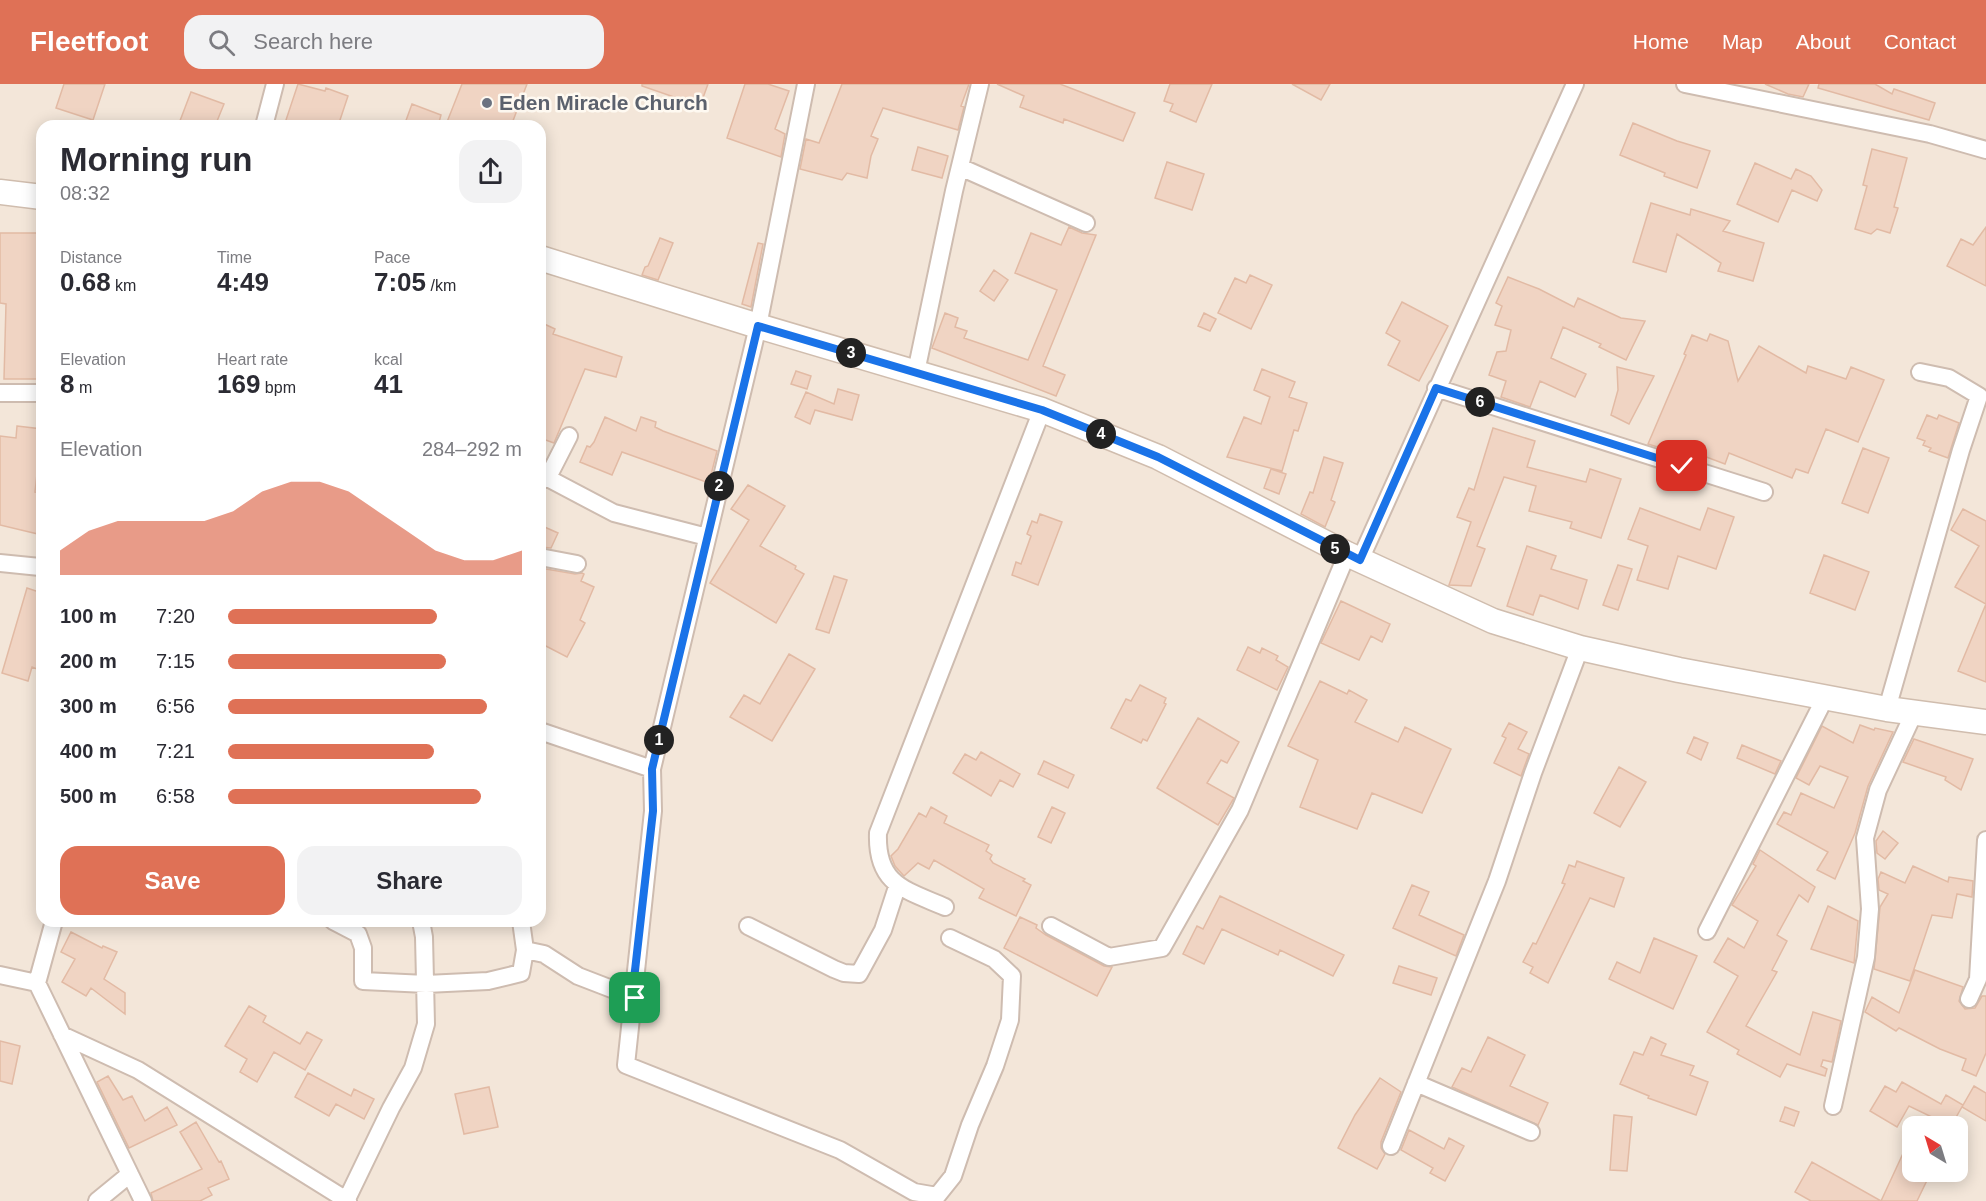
<!DOCTYPE html>
<meta charset="utf-8">
<style>
body{margin:0;font-family:Helvetica,sans-serif;background:#f2f2f3;color:#2b2b33;height:100vh;display:flex;flex-direction:column;font-size:22px;white-space:nowrap}
*{box-sizing:border-box;margin:0}
p{font-size:20px;color:#7c7c81}
.icon{flex:none;width:33px;height:33px;fill:none;stroke:currentColor;stroke-width:2;stroke-linecap:round;stroke-linejoin:round}
.map{position:relative;flex:1;overflow:hidden}
.sheet{position:absolute;left:36px;top:36px;width:510px;height:807px;display:flex;flex-direction:column;background:#fff;border-radius:18px;box-shadow:0 3px 15px #0003}
.sheet>*{flex:none}
.needle{width:39px;rotate:322deg}
.tools{position:absolute;left:1902px;top:1032px;display:grid;gap:12px}
.tools a{display:grid;place-items:center;width:66px;height:66px;border-radius:12px;background:#fff;box-shadow:0 3px 15px #0003;font-size:30px}
.pin{position:absolute;display:grid;place-items:center;width:51px;height:51px;color:#fff;margin:-26px;border-radius:12px;box-shadow:0 3px 9px #0006}
.km{position:absolute;width:30px;height:30px;margin:-15px;border-radius:50%;background:#222;color:#fff;font-size:16px;line-height:30px;text-align:center}
.round{display:grid;place-items:center;flex:none;width:63px;height:63px;border-radius:18px;background:#f2f2f3}
.summary{display:flex;align-items:center;justify-content:space-between;height:102px;padding:0 24px}
h1{font-size:33px;font-weight:600;line-height:45px}
.figures{display:grid;grid-template-columns:repeat(3,1fr);gap:9px;height:102px;padding:6px 24px}
.figures div{display:grid;align-content:center}
.figures b{font-size:26px;font-weight:600}
.figures small{font-size:16px;font-weight:400}
.figures p{font-size:16px}
.chart{height:168px;padding:12px 24px}
.chart p{display:flex;justify-content:space-between}
.chart svg{width:100%;height:108px;margin-top:6px;fill:#df7156;opacity:.7}
.action{display:flex;gap:12px;margin-top:auto;padding:12px 24px}
.action a{flex:1;height:69px;border-radius:18px;background:#df7156;color:#fff;font-size:24px;font-weight:600;line-height:69px;text-align:center}
.action a+a{background:#f2f2f3;color:#2b2b33}
ul{padding:0 24px;list-style:none;font-size:20px}
li{display:grid;grid-template-columns:96px 72px 1fr;align-items:center;height:45px}
li i{height:15px;border-radius:8px;background:#df7156}
header{display:flex;align-items:center;gap:36px;box-sizing:border-box;height:84px;padding:0 30px;background:#df7156;color:#fff}
header strong{font-size:28px}
nav{display:flex;gap:33px;margin-inline-start:auto;font-size:21px}
.search{width:420px;height:54px;background:#f2f2f3;display:flex;align-items:center;gap:15px;box-sizing:border-box;padding:0 21px;border-radius:18px;color:#7c7c81;font-size:22px}
.map>svg:first-child{display:block}
</style>
<header>
<strong>Fleetfoot</strong>
<div class="search"><svg class="icon" aria-label="search" viewBox="0 0 24 24"><circle cx="10" cy="10" r="6"/><path d="M15 15l6 6"/></svg>Search here</div>
<nav><a>Home</a><a>Map</a><a>About</a><a>Contact</a></nav>
</header>
<div class="map">
<svg width="1986" height="1117" viewBox="0 0 1986 1117">
<rect width="100%" height="100%" fill="#fcf5ea"/>
<path fill="#f3e6d9" fill-rule="evenodd" d="M0,0H1986V1117H0ZM42,42H540V837H42ZM1912,1042H1958V1088H1912Z"/>
<path fill="#f0d4c3" stroke="#e2baa4" stroke-width="1.5" d="M64,0H105L93,36L56,24Z
M298,0L325,7L326,4L348,12L338,42H284Z
M462,0H527L511,42H457L447,38Z
M642,0H708L700,22L642,2Z
M745,0H768L789,7L775,45L785,50L781,73L727,54Z
M842,0H969L961,22L964,23L958,46L883,24L871,52L878,55L871,72L867,94L847,89L842,96L800,85L806,55L819,59Z
M997,0H1060L1135,29L1123,57L1064,35L1063,39L1020,23L1024,12Z
M1170,0H1212L1196,38L1170,27L1173,20L1164,17Z
M1292,0H1330L1321,16Z
M1765,0H1809L1803,13L1788,10Z
M1819,0H1875L1892,10L1894,5L1935,19L1929,36L1818,4Z
M191,8L224,20L215,42H178Z
M412,20L441,31L438,42H404Z
M1633,39L1677,57L1710,67L1697,104L1664,92L1665,89L1620,71Z
M918,63L948,72L942,94L912,86Z
M1872,65L1907,74L1894,123L1898,124L1890,149L1877,145L1871,150L1855,145L1867,102L1863,101Z
M1167,78L1204,90L1192,126L1155,114Z
M1755,79L1791,95L1796,85L1811,92L1822,106L1817,117L1792,106L1778,138L1737,120Z
M1651,119L1690,131L1691,125L1730,137L1723,147L1764,159L1753,197L1718,187L1721,179L1677,150L1666,188L1633,178Z
M1069,143L1082,149L1096,151L1043,282L1065,291L1056,312L932,264L945,229L958,234L955,243L967,247L964,254L1028,276L1057,206L1015,189L1031,149L1061,161Z
M1986,143V202L1947,182L1961,155L1973,161Z
M0,149H41L42,295H4L6,220L0,219Z
M660,154L673,159L658,196L642,191L645,183L648,182Z
M758,159L763,160L751,223L742,220Z
M994,186L1008,196L994,217L980,207Z
M1250,191L1272,201L1251,245L1218,229L1235,194L1246,199Z
M1508,193L1539,205L1574,223L1578,214L1621,234L1645,237L1626,276L1599,263L1601,260L1563,243L1551,274L1586,290L1575,313L1540,297L1530,323L1501,313L1506,297L1489,291L1497,268L1506,267L1511,246L1495,241L1502,222L1496,219Z
M1402,218L1448,242L1419,297L1388,281L1400,257L1386,249Z
M1204,229L1216,235L1210,247L1198,242Z
M540,238L555,245L553,250L622,273L616,293L585,285L554,359L540,354Z
M1710,250L1728,257L1738,297L1759,262L1806,289L1808,282L1846,295L1851,283L1884,296L1858,358L1826,345L1808,389L1796,385L1792,394L1729,369L1725,380L1685,365L1683,371L1648,360L1686,271L1684,270L1692,251L1707,257Z
M1617,283L1654,292L1629,340L1611,331L1618,306Z
M1262,285L1295,298L1289,313L1307,319L1298,347L1294,346L1282,387L1227,373L1244,333L1261,340L1270,313L1254,306Z
M796,287L811,292L807,305L791,300Z
M838,305L859,311L852,336L815,326L810,340L795,333L806,308L834,320Z
M1927,331L1937,335L1939,331L1959,339L1948,374L1929,367L1931,364L1923,361L1925,357L1917,354Z
M605,333L636,347L641,333L656,338L655,343L663,347L717,367L709,399L622,368L612,391L580,378L587,362L590,363L594,358Z
M17,342L42,345L35,408L42,409V451L0,441V352L16,354Z
M1493,344L1535,357L1527,383L1586,398L1590,385L1621,395L1601,454L1570,444L1572,438L1529,427L1536,402L1504,393L1477,462L1485,465L1471,502L1449,501L1471,438L1457,433L1469,404L1474,406Z
M1863,364L1889,374L1868,429L1842,419Z
M1324,373L1343,379L1331,416L1335,418L1325,443L1301,430L1310,408L1313,409Z
M1271,385L1286,390L1279,410L1264,404Z
M748,401L785,422L760,462L796,482L795,485L804,490L776,539L710,499L749,436L731,425Z
M1640,424L1700,446L1708,424L1734,433L1716,485L1678,472L1668,505L1637,496L1648,462L1628,455Z
M1963,425L1986,437V598L1958,587L1986,520L1955,503L1979,462L1951,446Z
M1040,430L1062,438L1038,501L1012,491L1016,478L1021,480L1031,452L1027,450L1032,437L1037,439Z
M540,441L558,449L551,464L540,463Z
M1527,462L1556,472L1551,485L1587,496L1578,525L1540,511L1533,531L1507,522Z
M1824,471L1869,488L1855,526L1810,509Z
M1618,481L1632,485L1618,526L1603,521Z
M540,484L575,490L582,489L584,490L581,497L594,503L580,536L585,539L567,573L540,559Z
M834,492L847,496L829,549L816,545Z
M27,504L42,509V587L32,583L28,597L2,589Z
M1341,517L1390,540L1382,558L1371,552L1359,576L1321,559Z
M1248,563L1260,569L1262,564L1278,572L1276,576L1288,583L1277,606L1237,586Z
M789,570L815,585L772,657L730,633L744,611L760,620Z
M1320,597L1347,610L1349,606L1367,616L1355,638L1398,658L1405,643L1451,665L1422,729L1372,709L1357,745L1300,723L1318,676L1288,662Z
M1140,601L1166,614L1164,619L1166,620L1147,657L1143,655L1141,659L1111,644L1126,615L1131,617Z
M1198,634L1239,658L1227,679L1221,676L1207,699L1234,714L1218,741L1157,704Z
M1509,639L1527,648L1518,665L1529,670L1521,692L1494,679L1506,654L1502,652Z
M1860,641L1874,646L1875,644L1893,648L1868,702L1855,749L1835,795L1817,786L1828,768L1777,740L1784,728L1791,731L1801,709L1834,724L1848,693L1820,682L1809,701L1796,694L1822,642L1853,659Z
M1694,653L1708,659L1701,676L1687,669Z
M1914,655L1973,675L1961,706L1945,696L1946,693L1903,678Z
M1742,661L1781,677L1775,690L1737,674Z
M981,668L1020,690L1013,703L1000,696L991,712L953,689L965,670L976,676Z
M1044,677L1074,691L1068,704L1038,690Z
M1619,683L1646,698L1620,743L1594,729Z
M931,723L947,732L944,739L989,761L986,767L992,771L990,775L993,779L1025,795L1023,797L1031,801L1016,832L979,814L984,805L934,776L929,785L918,779L904,792L895,782L891,772L898,765L919,729L926,733Z
M1052,723L1065,729L1051,759L1038,753Z
M1883,747L1898,759L1885,775L1877,769L1876,757Z
M1760,766L1815,803L1808,818L1799,811L1777,851L1787,857L1772,886L1777,888L1746,942L1800,971L1813,928L1841,937L1832,978L1823,976L1821,982L1827,985L1825,992L1787,980L1780,993L1737,970L1739,966L1707,948L1738,892L1714,878L1728,854L1744,864L1758,837L1732,821L1756,782L1753,780Z
M1577,777L1624,794L1614,823L1590,814L1548,899L1530,889L1533,883L1523,878L1533,859L1536,860L1565,800L1562,799L1569,781L1575,783Z
M1913,782L1948,798L1949,793L1973,797L1972,813L1957,810L1952,834L1932,831L1910,897L1874,885L1880,823L1888,810L1879,806L1878,795L1881,788L1905,799Z
M1412,801L1429,808L1419,831L1464,851L1456,872L1393,844Z
M1220,812L1344,871L1333,892L1280,866L1278,871L1222,845L1204,880L1183,870L1197,842L1203,845Z
M1828,822L1858,837L1854,879L1811,865Z
M1020,833L1037,841L1036,844L1046,851L1104,882L1112,883L1097,912L1004,864Z
M71,848L102,864L103,862L117,868L104,895L125,909V930L91,904L86,912L62,898L75,875L61,868Z
M1654,854L1697,872L1673,925L1609,895L1617,878L1640,889Z
M1399,882L1437,894L1431,911L1393,899Z
M1915,886L1963,903L1959,917L1965,925L1975,924L1982,912H1986V969L1976,992L1962,986L1966,975L1940,965L1899,944L1896,947L1865,928L1872,913L1899,929Z
M249,922L266,932L263,938L300,960L307,948L322,956L305,986L274,968L257,998L240,988L247,975L225,962Z
M1488,953L1525,971L1510,1002L1548,1019L1538,1041L1452,1003L1462,984L1471,988Z
M1651,953L1666,960L1661,971L1694,982L1690,991L1708,998L1696,1031L1648,1014L1649,1012L1620,1000L1634,968L1643,971Z
M0,957L20,962L12,1000L0,997Z
M308,989L351,1012L354,1005L374,1015L364,1035L336,1020L329,1032L295,1013Z
M108,992L123,1016L132,1012L145,1037L167,1023L177,1041L129,1064L97,998Z
M1380,994L1401,1008L1381,1058V1064L1385,1070L1377,1085L1338,1064L1355,1031Z
M1902,998L1941,1020L1946,1011L1963,1021L1951,1042H1929L1934,1034L1909,1022L1897,1043L1870,1027L1885,1002L1896,1008Z
M1974,1002L1986,1009V1037L1962,1023Z
M489,1003L498,1043L464,1050L455,1010Z
M1785,1023L1799,1028L1794,1042L1780,1037Z
M1614,1031L1632,1033L1627,1087L1610,1086Z
M196,1038L219,1078L221,1077L229,1095L208,1104L212,1111L200,1117H153L151,1109L202,1085L180,1048Z
M1409,1046L1444,1065L1449,1054L1464,1062L1445,1097L1430,1089L1433,1084L1401,1066Z
M1912,1050V1088H1931L1917,1117H1811L1795,1108L1812,1078L1881,1117Z"/>
<g fill="none" stroke-linecap="round" stroke-linejoin="round">
<g stroke="#cebcb0" stroke-width="20">
<path id="street" d="M806,0L758,242L652,685L653,727L626,981L840,1066L914,1108L937,1112L953,1092L970,1041L995,982L1010,936L1012,892L994,875L950,854
M1685,0L1930,50L1986,66
M264,42L275,0
M960,83L1086,139
M916,288L954,107L980,0
M1436,304L1764,408
M0,309H42
M540,390L614,429L707,453
M547,395L569,352
M540,473L577,480
M1360,476L1575,0
M0,479L40,483
M1887,625L1961,366L1979,312L1949,294L1920,288
M540,647L652,685
M945,823C906,806 876,801 878,749L1042,326
M54,837L37,899L143,1117
M333,837L358,850L363,864V897L426,900L488,897L521,889L525,866
M521,837L525,866L544,870L578,892L635,914
M748,842L834,885L844,889L859,890L883,846L897,803
M1051,842L1109,873L1162,864L1240,726L1347,470
M1707,847L1826,612
M0,891L37,899
M1969,915L1978,895L1986,756
M62,951L138,986L348,1117
M1416,999L1531,1048
M1833,1022L1866,873L1870,825L1865,754L1878,706L1914,629
M1391,1062L1497,797L1533,689L1580,564
M97,1117L130,1090
M346,1117L391,1024L413,984L426,940L424,853L421,837"/>
</g>
<g stroke="#d0bdae" stroke-width="27">
<path id="secondary" d="M0,108L42,113
M540,174L758,242L1042,326L1158,373L1347,470L1493,537L1580,564L1679,586L1887,625L1986,638"/>
</g>
<use href="#street" stroke="#fff" stroke-width="16"/>
<use href="#secondary" stroke="#fff" stroke-width="24"/>
</g>
<g fill="none" stroke-linecap="round" stroke-linejoin="round">
<g stroke="#fff" stroke-width="12">
<path id="route" d="M635,914L632,913L653,727L652,685L758,242L1042,326L1158,373L1360,476L1436,304L1682,382"/>
</g>
<use href="#route" stroke="#1a73e8" stroke-width="8"/>
</g>
<circle fill="#6b7280" stroke="#fef9f1" stroke-width="2" cx="487" cy="19" r="6"/>
<g text-anchor="middle" stroke-width="5" stroke-linejoin="round" paint-order="stroke">
<g font-size="21" font-weight="bold" fill="#5b616d" stroke="#fef9f1" text-anchor="start">
<text x="499" y="26">Eden Miracle Church</text>
</g>
</g>
</svg>
<div class="tools">
<a><svg class="needle" viewBox="-14 -14 28 28"><path d="M0-13l5 13h-10z" fill="#e53935"/><path d="M0 13l5-13h-10z" fill="#7c7c81"/></svg></a>
</div>
<div class="pin" style="left:635px;top:914px;background:#1e9e55"><svg class="icon" aria-label="arrive" viewBox="0 0 24 24"><path d="M6 21V4h12l-3 4 3 4H6"/></svg></div>
<div class="pin" style="left:1682px;top:382px;background:#d93025"><svg class="icon" aria-label="check" viewBox="0 0 24 24"><path d="M5 12l5 5 9-10"/></svg></div>
<b class="km" style="left:659px;top:656px">1</b>
<b class="km" style="left:719px;top:402px">2</b>
<b class="km" style="left:851px;top:269px">3</b>
<b class="km" style="left:1101px;top:350px">4</b>
<b class="km" style="left:1335px;top:465px">5</b>
<b class="km" style="left:1480px;top:318px">6</b>
<section class="sheet">
<div class="summary"><div><h1>Morning run</h1><p>08:32</p></div><a class="round"><svg class="icon" aria-label="share" viewBox="0 0 24 24"><path d="M12 15V3M7 8l5-5 5 5M5 13v7h14v-7"/></svg></a></div>
<div class="figures">
<div><p>Distance</p><b>0.68<small> km</small></b></div>
<div><p>Time</p><b>4:49</b></div>
<div><p>Pace</p><b>7:05<small> /km</small></b></div>
</div>
<div class="figures">
<div><p>Elevation</p><b>8<small> m</small></b></div>
<div><p>Heart rate</p><b>169<small> bpm</small></b></div>
<div><p>kcal</p><b>41</b></div>
</div>
<div class="chart"><p><span>Elevation</span>284–292 m</p>
<svg viewBox="0 0 160 44" preserveAspectRatio="none"><path d="M0 44V34L10 26L20 22L30 22L40 22L50 22L60 18L70 10L80 6L90 6L100 10L110 18L120 26L130 34L140 38L150 38L160 34V44z"/></svg>
</div>
<ul>
<li><b>100 m</b>7:20<i style="width:71%"></i></li>
<li><b>200 m</b>7:15<i style="width:74%"></i></li>
<li><b>300 m</b>6:56<i style="width:88%"></i></li>
<li><b>400 m</b>7:21<i style="width:70%"></i></li>
<li><b>500 m</b>6:58<i style="width:86%"></i></li>
</ul>
<div class="action"><a>Save</a><a>Share</a></div>
</section>
</div>
